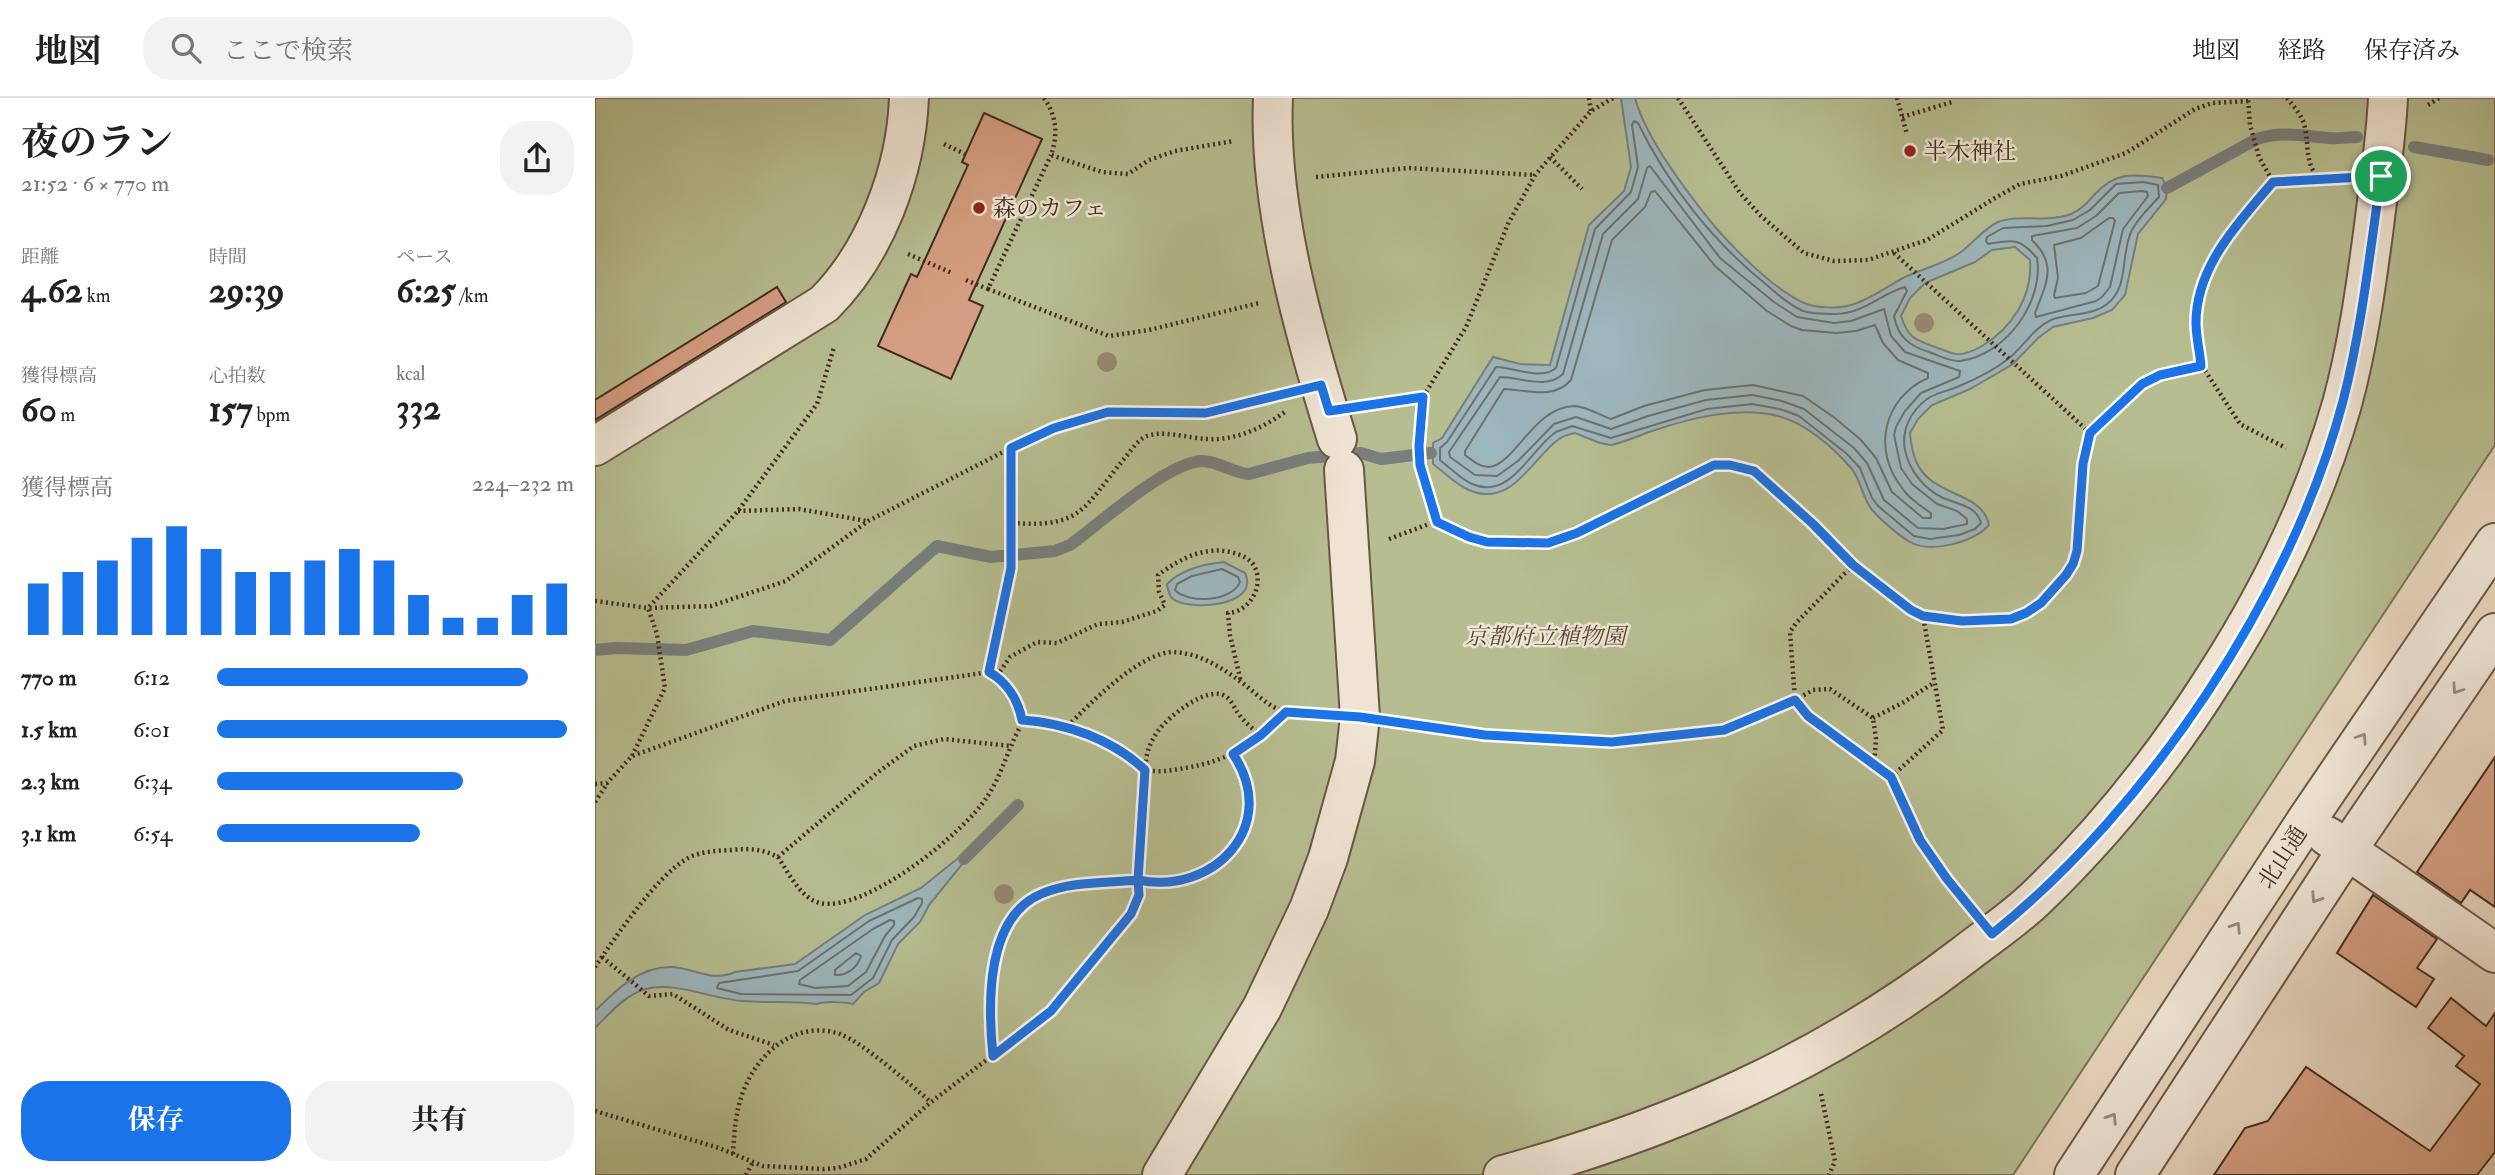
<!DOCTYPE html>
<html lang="ja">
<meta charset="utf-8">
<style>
body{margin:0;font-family:"IM FELL Double Pica","Noto Serif JP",serif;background:#f2f2f2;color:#222;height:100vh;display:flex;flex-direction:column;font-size:26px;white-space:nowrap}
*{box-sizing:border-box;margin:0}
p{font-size:23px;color:#767676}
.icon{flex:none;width:38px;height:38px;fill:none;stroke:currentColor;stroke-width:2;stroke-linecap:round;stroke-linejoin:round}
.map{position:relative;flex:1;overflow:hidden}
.details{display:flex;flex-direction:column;background:#fff;width:595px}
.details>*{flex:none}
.pin{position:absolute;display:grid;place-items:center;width:60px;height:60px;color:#fff;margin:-30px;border:4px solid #fff;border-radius:50%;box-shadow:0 2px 7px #0007}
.round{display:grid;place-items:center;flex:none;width:74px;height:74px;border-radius:28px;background:#f2f2f2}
.head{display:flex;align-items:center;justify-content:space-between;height:119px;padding:0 21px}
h1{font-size:38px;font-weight:700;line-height:52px}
.figures{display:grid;grid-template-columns:repeat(3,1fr);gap:10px;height:119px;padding:7px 21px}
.figures div{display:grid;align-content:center}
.figures b{font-size:35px;font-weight:700}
.figures small{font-size:19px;font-weight:400}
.figures p{font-size:19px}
.chart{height:196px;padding:14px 21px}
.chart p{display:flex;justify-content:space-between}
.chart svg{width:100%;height:126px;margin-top:7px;stroke:#1a73e8;stroke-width:6}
.primary-button{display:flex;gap:14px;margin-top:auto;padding:14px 21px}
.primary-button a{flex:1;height:80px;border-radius:28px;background:#1a73e8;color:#fff;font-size:28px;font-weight:700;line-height:80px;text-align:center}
.primary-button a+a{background:#f2f2f2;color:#222}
ul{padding:0 21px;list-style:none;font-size:23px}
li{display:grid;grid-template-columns:112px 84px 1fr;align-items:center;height:52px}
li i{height:18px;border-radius:9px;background:#1a73e8}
header{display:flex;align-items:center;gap:42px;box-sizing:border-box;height:98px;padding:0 35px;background:#fff;border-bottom:2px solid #e0e0e0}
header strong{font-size:33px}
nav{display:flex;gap:38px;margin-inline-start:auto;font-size:24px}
.search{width:490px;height:63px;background:#f2f2f2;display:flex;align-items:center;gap:18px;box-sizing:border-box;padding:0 24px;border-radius:28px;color:#767676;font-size:26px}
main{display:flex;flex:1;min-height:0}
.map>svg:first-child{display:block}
</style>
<header>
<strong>地図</strong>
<div class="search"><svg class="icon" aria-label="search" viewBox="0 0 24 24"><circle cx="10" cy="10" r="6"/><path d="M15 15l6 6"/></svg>ここで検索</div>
<nav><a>地図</a><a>経路</a><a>保存済み</a></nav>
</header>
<main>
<section class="details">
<div class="head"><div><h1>夜のラン</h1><p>21:52 · 6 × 770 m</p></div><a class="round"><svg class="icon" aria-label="share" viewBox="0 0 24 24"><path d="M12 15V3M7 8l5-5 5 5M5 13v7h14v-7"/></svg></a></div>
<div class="figures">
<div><p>距離</p><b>4.62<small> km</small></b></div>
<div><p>時間</p><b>29:39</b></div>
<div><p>ペース</p><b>6:25<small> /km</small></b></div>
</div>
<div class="figures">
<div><p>獲得標高</p><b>60<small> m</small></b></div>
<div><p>心拍数</p><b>157<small> bpm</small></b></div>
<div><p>kcal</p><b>332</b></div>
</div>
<div class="chart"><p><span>獲得標高</span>224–232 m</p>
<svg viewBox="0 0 160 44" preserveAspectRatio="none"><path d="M5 44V26M15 44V22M25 44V18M35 44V10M45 44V6M55 44V14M65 44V22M75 44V22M85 44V18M95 44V14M105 44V18M115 44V30M125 44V38M135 44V38M145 44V30M155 44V26"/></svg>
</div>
<ul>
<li><b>770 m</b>6:12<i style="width:87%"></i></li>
<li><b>1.5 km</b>6:01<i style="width:98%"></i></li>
<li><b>2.3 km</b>6:34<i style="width:69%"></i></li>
<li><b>3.1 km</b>6:54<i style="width:57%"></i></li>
</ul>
<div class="primary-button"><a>保存</a><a>共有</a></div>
</section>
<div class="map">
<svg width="1900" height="1077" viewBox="0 0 1900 1077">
<rect width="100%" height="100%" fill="#e6d5bd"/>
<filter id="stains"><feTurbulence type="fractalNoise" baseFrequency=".00286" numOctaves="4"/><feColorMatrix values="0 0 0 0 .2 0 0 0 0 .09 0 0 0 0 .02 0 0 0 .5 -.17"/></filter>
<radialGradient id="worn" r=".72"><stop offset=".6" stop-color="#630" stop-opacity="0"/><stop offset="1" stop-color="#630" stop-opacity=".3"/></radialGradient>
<path fill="#b6bd90" stroke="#7c7457" stroke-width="2" d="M0,0H1900V347L1418,1077H0Z"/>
<path fill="#9cb6bc" stroke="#787f7d" stroke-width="2" fill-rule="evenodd" d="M1026,0H1040C1051,41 1094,97 1121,130C1141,153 1181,193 1209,205C1221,210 1244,211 1256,207C1275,202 1291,189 1308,180C1326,171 1350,166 1366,154C1379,144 1387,132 1403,124C1421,116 1454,125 1476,116C1486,112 1493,104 1500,96C1521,73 1539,76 1567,80L1572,90L1571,101L1543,136L1530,197L1517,212L1498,220L1458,229L1443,240L1418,266L1375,291L1337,307L1323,321L1315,335C1316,345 1317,354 1321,363C1336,400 1387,392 1394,427C1379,444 1336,456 1315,444C1303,437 1287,423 1278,413C1267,401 1267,383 1256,370C1238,349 1210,325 1183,318C1142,308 1096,320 1057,333C1043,338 1030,344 1016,347L1005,345L980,335C975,336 968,338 964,341C937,360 917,411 874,392C861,387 849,374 838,366V345L847,340L898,259L925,266L955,267L994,127L1029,93L1036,69ZM1420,149L1435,162C1438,198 1417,230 1387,248C1380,252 1369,257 1361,256C1354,255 1347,251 1340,249C1320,242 1313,240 1306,218L1315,200L1330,185L1380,164L1397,152Z
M629,464L650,475C651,477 653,484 652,486C650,509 592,512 578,501C573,497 573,491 572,486C587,471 609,466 629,464Z
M377,749H381L334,807L325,824L303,846L284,885L269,894L258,906C249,904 231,903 222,906C197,903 172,905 147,903C118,901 79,883 51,891C31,896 14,916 0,930V913C21,892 44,869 75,869C98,869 116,885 140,874L200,866L270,817L326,790Z"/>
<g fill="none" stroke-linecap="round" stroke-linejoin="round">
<path stroke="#6e716d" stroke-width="2" d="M1039,23L1043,25C1073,87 1119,145 1173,188C1183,197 1196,208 1208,213C1217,216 1231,216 1240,216C1268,216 1285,196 1310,189L1312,193L1299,218C1303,239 1314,248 1334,254C1343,257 1355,264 1365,263C1411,257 1449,204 1442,160C1424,139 1418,142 1393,146L1391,143L1392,139L1408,130L1452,128L1478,122L1495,112L1521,86L1548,84L1563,87L1564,99C1555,109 1543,120 1537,132C1525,154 1535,189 1512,206C1497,218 1474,215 1456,222C1438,230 1428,250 1413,261C1398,273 1379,282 1362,289C1353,293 1340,295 1332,301C1316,313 1306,332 1310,352C1314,372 1329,391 1348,400C1362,406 1382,408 1386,425L1380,431L1364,437L1335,441L1319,438L1283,408L1277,400L1265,370L1252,356L1204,318L1185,311L1157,306L1112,311L1016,340L977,328C972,330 966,332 961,334C936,350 916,403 877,386C866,381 855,370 845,362V350L852,344L901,269C918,269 946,283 961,270L1000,131L1036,94L1043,69L1037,27Z
M1055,68L1125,160L1179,204L1202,219L1239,225L1256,223L1289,211L1296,238L1310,254L1365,273L1364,279L1326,295L1310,313L1301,329L1299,337L1306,370L1317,386L1342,406L1362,413L1372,421V426L1348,431L1323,430L1289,402L1272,365L1259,350L1209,311L1187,303L1157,297L1111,302L1053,318L1016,331L981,319L959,326L923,363L902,378L880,377L855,359L854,354L905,279C924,279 952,292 968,276L1008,136L1043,101L1052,70Z
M1060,93L1120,168L1172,213L1196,228L1207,232L1241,235L1261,233L1280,227L1288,245L1303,262L1333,275V280C1288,300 1277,352 1307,390C1314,401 1326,408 1336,415V420H1328L1297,394L1281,360L1266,342L1240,320L1208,298L1158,287L1110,292L1049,308L1016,321C1004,317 993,309 980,308C939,308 920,367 894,369C884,369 877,362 870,357V353L909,291C932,292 959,302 976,282L1017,142L1050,109L1056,94Z
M1547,93L1552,94L1553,98L1528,131L1515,189L1507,199L1501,203L1441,219L1440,215C1451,186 1463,167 1437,142V138L1482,130L1501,118L1524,95Z
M1514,120H1518L1520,123L1503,188L1491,195L1460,200L1459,197L1463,180L1459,147L1486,140Z
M627,471L643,479L645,484C637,504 593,506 580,492L582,486L597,478Z
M323,800L327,801V805L319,819L297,842L278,880L256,897L146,896L122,890L124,885L203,873L274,823Z
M295,822L299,823V827L290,838L271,874L253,888L220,890L204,886L205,882L278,831Z
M261,855L266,858C263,869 252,878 240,877V872Z"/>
<path stroke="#787f7d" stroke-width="12" d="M1819,49L1893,62
M1572,90L1662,41C1687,33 1708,38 1734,40C1743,41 1753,39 1762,39
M0,552L21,550L91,552L158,533L235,542L342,448L396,459L460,453L475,447C504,426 573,364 607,363C624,363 637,375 654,376L713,360L766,355L786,361L836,355
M369,761L423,707"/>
</g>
<path fill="#d59e82" stroke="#412c1e" stroke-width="2" d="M389,15L447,41L374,202L388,208L356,281L283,248L316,176L322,179L373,67L367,64Z
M182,189L191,204L0,322V302Z
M1900,659V809L1875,792L1866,805L1822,774Z
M1778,797L1842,841L1822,870L1839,881L1821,909L1742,855Z
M1856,900L1891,928L1900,915V1054L1882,1077H1619L1650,1030L1673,1023L1711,969L1835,1053L1885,986L1861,968L1869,958L1833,930Z"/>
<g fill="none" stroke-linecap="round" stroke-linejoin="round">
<g stroke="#6a5646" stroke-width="42">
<path id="minor" d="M678,0C673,109 710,238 742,341
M0,348L229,206C281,154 311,73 314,0
M1732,738L1900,855
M567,1077L667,910L714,811L733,760L760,663L765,619L749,372
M908,1077C1076,1031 1230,964 1369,857C1392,839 1418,822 1440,801C1509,735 1569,660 1620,579C1675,494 1719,403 1747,306C1763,247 1771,188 1779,128C1784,85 1791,43 1793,0
M1479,1077L1711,723L1900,445
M1540,1077L1752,752L1900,535"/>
</g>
<path stroke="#412c1e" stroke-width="4.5" stroke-dasharray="2 3.5" stroke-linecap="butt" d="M449,0C462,19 463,36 456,57L507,74L533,76L554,62L580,53L639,43
M994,0L996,13
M1018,0L996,13L940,77L913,126L871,229L828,299L824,348L825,367L842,423L874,439L892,444L952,445L982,435L1119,367H1135L1159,374L1218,426L1258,467L1316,512L1328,518L1367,523L1416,521L1431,515L1446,505L1471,477L1478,466L1482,453L1488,366L1495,335L1547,286L1565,277L1607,268C1605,254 1601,239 1601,225C1601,168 1644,124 1678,84L1664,59L1655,27L1653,0
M1083,0L1145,95L1166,118L1209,155L1239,163L1273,162L1332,142L1400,100L1425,86L1466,78L1531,55L1600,11L1617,5L1654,3
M1302,0L1312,36
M1692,0C1699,9 1708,18 1710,30C1714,49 1710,64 1723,80
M1833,7L1844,0
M1307,19L1357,4
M349,46L370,56
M955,59L987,91
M721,79L813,70L940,77
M1678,84L1743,80
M1299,155L1495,335
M313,156L357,175
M371,182L393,191L456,57
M393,191L514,238L554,232L664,205
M1607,268L1645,326L1691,350
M774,307L828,299
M416,350L459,330L513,315H611L687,296
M143,413L204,411L272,423
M417,425C488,430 488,410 529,361C536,353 542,342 552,338C569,332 593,340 611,341C639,343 669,330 691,313
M794,441L842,423
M1258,467L1201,525L1195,534L1200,602L1213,618L1296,679L1325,742L1369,804
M0,503L53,510L116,508L191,483L273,423L416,350V470L395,574C409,582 428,603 427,621C426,629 420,638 417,646C409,664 403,683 392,699C369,735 270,815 225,805C206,801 193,774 183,759
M402,578L415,559L442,544L462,545L503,526L527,524L562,513L570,507L564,494L563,477C586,460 611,447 639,455C646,457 653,460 658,466C671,486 655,514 633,515L635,537L646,584
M1278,620L1309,604L1340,584
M427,622C467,624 492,635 527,654C536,659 544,670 553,672C565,675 579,672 590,670C634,663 661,645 691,614
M805,625L890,637L1017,644L1129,632L1200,602L1218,592L1235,591L1278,620L1281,641L1279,668
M473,628C495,605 546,554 578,554C604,555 626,569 646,584C660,594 674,610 691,614C701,617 713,616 724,616
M37,658L70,590L62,536L53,510L143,413L222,306L239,249
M1296,679L1348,632L1328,518
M0,686L12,685L37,658L190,603L395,574
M0,704L12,686
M7,859L54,898L78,896L134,932L179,947
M0,869C20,840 61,779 90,762C103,753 121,753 136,752C154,750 167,751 183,759L282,675L319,648L349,641L416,648
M398,957C393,908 391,819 446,796C476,784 512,785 543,782L551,663C552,652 556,643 563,633C573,619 612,587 630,598C637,602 639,610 643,615C649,624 658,631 666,637
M1226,996L1240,1063L1234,1077
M0,1013L124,1050L168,1068L228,1071L243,1070L271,1061L336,1004L456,913L536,816L544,797L543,782C619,798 685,727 638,656
M138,1056C139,1038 140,1021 145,1003C157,960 198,920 245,936C270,946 313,985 336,1004
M151,1077L158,1064"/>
<use href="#minor" stroke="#efe4d4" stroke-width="38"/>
</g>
<g fill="#988872">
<circle cx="1329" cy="225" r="10"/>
<circle cx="512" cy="264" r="10"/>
<circle cx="409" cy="796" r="10"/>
</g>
<defs><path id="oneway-chevron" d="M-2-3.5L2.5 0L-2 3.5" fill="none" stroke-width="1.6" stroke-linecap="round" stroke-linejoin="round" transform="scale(1.75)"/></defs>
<g stroke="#988879">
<use href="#oneway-chevron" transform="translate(1862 591) rotate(124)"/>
<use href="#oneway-chevron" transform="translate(1767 640) rotate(-56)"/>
<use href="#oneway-chevron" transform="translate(1721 800) rotate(123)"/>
<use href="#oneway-chevron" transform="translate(1641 829) rotate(-57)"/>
<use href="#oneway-chevron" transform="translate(1517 1020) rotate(-57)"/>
</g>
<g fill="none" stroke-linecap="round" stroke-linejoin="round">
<g stroke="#fff" stroke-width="14">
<path id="route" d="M1786,78L1678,84C1644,124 1601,168 1601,225C1601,239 1605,254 1606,268L1565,277L1547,286L1495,335L1488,366L1482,453L1478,466L1471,477L1446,505L1431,515L1416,521L1367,523L1328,518L1316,512L1258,467L1218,426L1159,373L1135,367H1119L982,435L953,445L892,444L874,439L842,424L825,367L824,348L828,299L734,313L726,287L611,315L513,314L459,330L416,350V470L394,574C412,584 423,602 427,622C471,625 517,641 550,672L543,782C512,785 475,783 446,796C390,820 393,909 398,958L456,913L536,816L544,797L543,782C619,798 686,727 638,656L666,637L691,614L765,619L890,637L1017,644L1129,632L1200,602L1213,618L1296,679L1325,742L1352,781L1397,836C1553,711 1697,497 1748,303C1767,229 1775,153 1786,78"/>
</g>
<use href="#route" stroke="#1a73e8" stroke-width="9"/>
</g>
<g fill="#8f2418" stroke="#efe4d4" stroke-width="2.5">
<circle cx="1315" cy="53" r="7"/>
<circle cx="384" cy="110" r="7"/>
</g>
<g text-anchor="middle" stroke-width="5" stroke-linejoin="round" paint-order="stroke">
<g font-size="23" fill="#412c1e" stroke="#efe4d4" text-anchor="start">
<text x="1329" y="61">半木神社</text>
<text x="398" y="118">森のカフェ</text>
</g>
<g font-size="23" font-style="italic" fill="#584935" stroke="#efe4d4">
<text x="950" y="546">京都府立植物園</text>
</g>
<g font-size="23" fill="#412c1e" stroke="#efe4d4">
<text transform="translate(1687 759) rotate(-57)" y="8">北山通</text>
</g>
</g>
<rect width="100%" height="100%" filter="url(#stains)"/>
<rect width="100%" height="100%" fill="url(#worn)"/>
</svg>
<div class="pin" style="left:1786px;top:78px;background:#1e9e55"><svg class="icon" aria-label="arrive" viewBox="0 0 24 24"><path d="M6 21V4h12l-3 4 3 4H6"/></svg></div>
</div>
</main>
